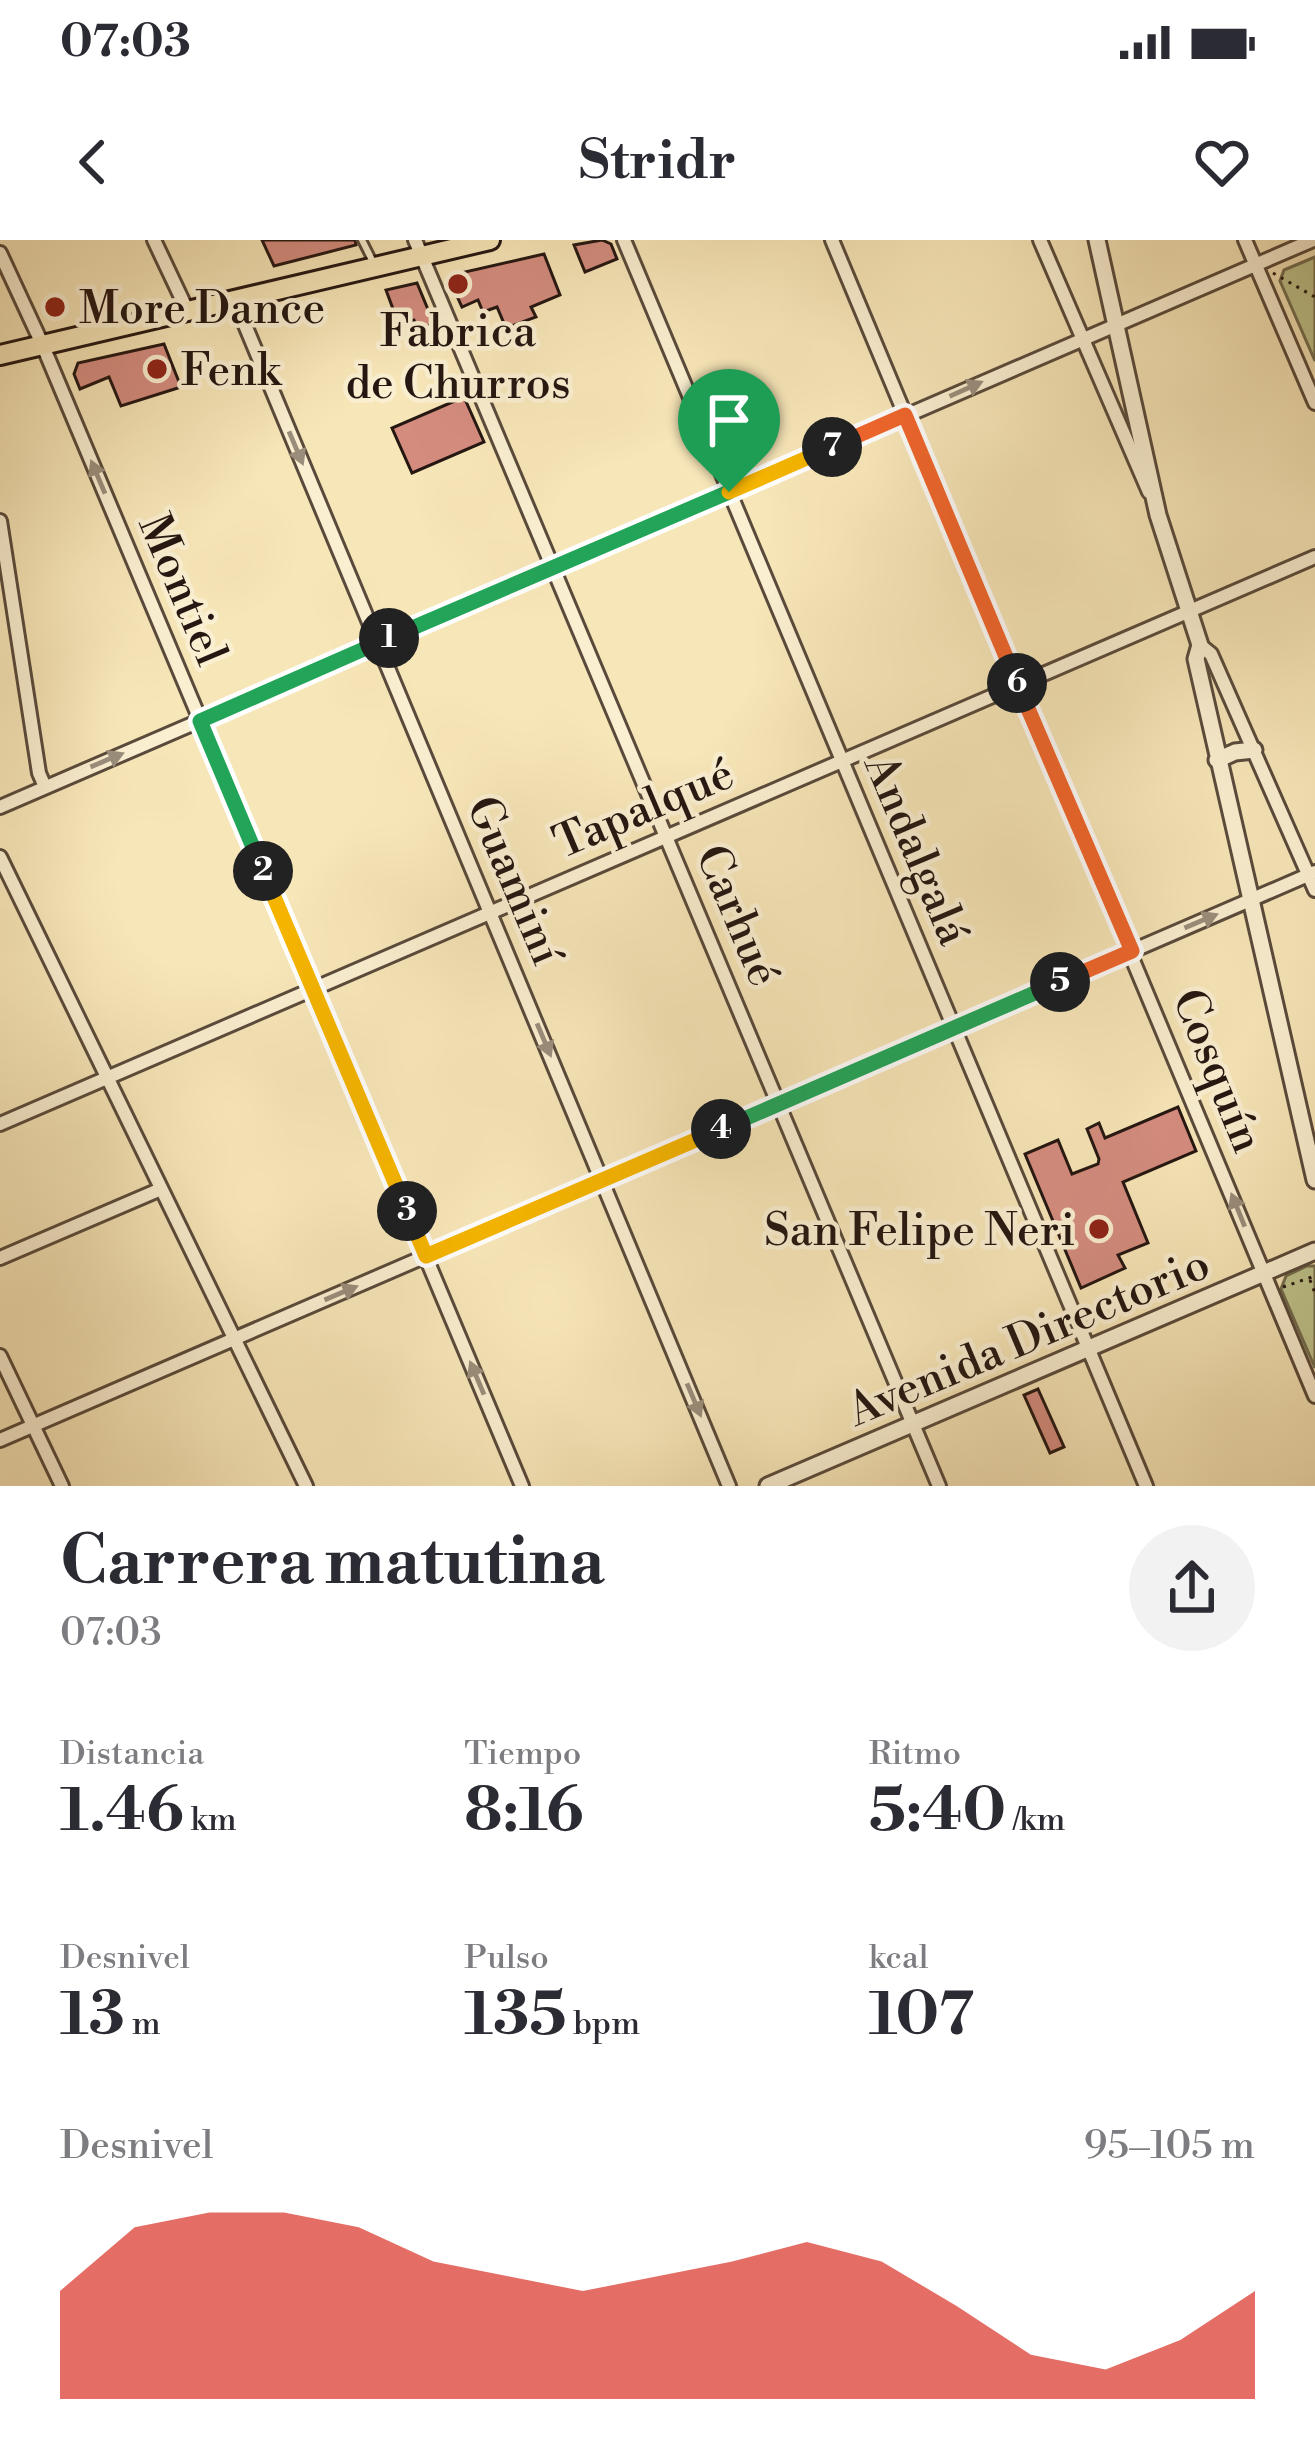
<!DOCTYPE html>
<html lang="es">
<meta charset="utf-8">
<style>
body{margin:0;font-family:"Libre Bodoni",serif;background:#f2f2f3;color:#2b2b33;height:100vh;display:flex;flex-direction:column;font-size:45px;white-space:nowrap}
*{box-sizing:border-box;margin:0}
p{font-size:39px;color:#7c7c81}
.icon{flex:none;width:66px;height:66px;fill:none;stroke:currentColor;stroke-width:2;stroke-linecap:round;stroke-linejoin:round}
.map{position:relative;height:1246px;overflow:hidden}
.drawer{display:flex;flex-direction:column;background:#fff;flex:1}
.drawer>*{flex:none}
.pin{position:absolute;display:grid;place-items:center;width:102px;height:102px;color:#fff;margin:-123px -51px;border-radius:50% 50% 50% 0;rotate:-45deg;box-shadow:0 0 12px #0007}
.pin .icon{rotate:45deg}
.km{position:absolute;width:60px;height:60px;margin:-30px;border-radius:50%;background:#222;color:#fff;font-size:33px;line-height:60px;text-align:center}
.round{display:grid;place-items:center;flex:none;width:126px;height:126px;border-radius:63px;background:#f2f2f3}
.summary{display:flex;align-items:center;justify-content:space-between;height:204px;padding:0 60px}
h1{font-size:66px;font-weight:700;line-height:90px}
.stats{display:grid;grid-template-columns:repeat(3,1fr);gap:18px;height:204px;padding:12px 60px}
.stats div{display:grid;align-content:center}
.stats b{font-size:60px;font-weight:700}
.stats small{font-size:33px;font-weight:400}
.stats p{font-size:33px}
.chart{height:336px;padding:24px 60px}
.chart p{display:flex;justify-content:space-between}
.chart svg{width:100%;height:216px;margin-top:12px;fill:#d93025;opacity:.7}
.status{display:flex;justify-content:space-between;align-items:center;height:84px;padding:0 60px;background:#fff;direction:ltr}
.status svg{height:33px;fill:currentColor}
header{display:flex;justify-content:space-between;align-items:center;height:156px;padding:0 60px;background:#fff;font-size:54px;font-weight:700}
.map>svg:first-child{display:block}
</style>
<div class="status"><b>07:03</b><svg viewBox="0 0 49 12"><path d="M0 12V9h3v3zM5 12V6h3v6zM10 12V3h3v9zM15 12V0h3v12zM26 1h20v11H26zM47 4h2v5h-2z"/></svg></div>
<header><svg class="icon" aria-label="back" viewBox="0 0 24 24"><path d="M15 5l-7 7 7 7"/></svg>Stridr<svg class="icon" aria-label="heart" viewBox="0 0 24 24"><path d="M12 20l-8-8c-3-5 5-10 8-4 3-6 11-1 8 4z"/></svg></header>
<div class="map">
<svg width="1315" height="1246" viewBox="0 0 1315 1246">
<rect width="100%" height="100%" fill="#f7e6b8"/>
<filter id="stains"><feTurbulence type="fractalNoise" baseFrequency=".00167" numOctaves="4"/><feColorMatrix values="0 0 0 0 .2 0 0 0 0 .09 0 0 0 0 .02 0 0 0 .5 -.17"/></filter>
<radialGradient id="worn" r=".72"><stop offset=".6" stop-color="#630" stop-opacity="0"/><stop offset="1" stop-color="#630" stop-opacity=".3"/></radialGradient>
<path fill="#bfc48d" stroke="#726d4f" stroke-width="3" d="M1315,17V121L1280,41L1284,30Z
M1307,1026H1315V1128L1281,1049L1286,1036Z"/>
<path fill="#d48c7f" stroke="#241611" stroke-width="3" d="M262,0H355L356,5L274,26Z
M602,0L611,4L617,19L585,32L574,5Z
M544,14L560,55L531,67L536,77L506,88L497,67L483,72L478,60L462,67L451,43L456,34Z
M417,43L434,84L418,90L414,80L399,85L386,50Z
M164,104L181,147L121,166L109,137L80,149L74,134L78,123Z
M464,157L484,202L412,233L392,188Z
M1178,867L1196,911L1123,942L1148,1003L1118,1015L1125,1028L1081,1048L1025,914L1058,900L1072,934L1098,924L1099,919L1087,889L1099,883L1105,898Z
M1038,1149L1064,1207L1050,1213L1024,1155Z"/>
<g fill="none" stroke-linecap="round" stroke-linejoin="round">
<g stroke="#594a3b" stroke-width="12">
<path id="service" d="M362,0L374,24"/>
</g>
<g stroke="#594a3b" stroke-width="18">
<path id="minor" d="M154,0L188,72
M415,0L939,1246
M624,0L1146,1246
M832,0L1315,1156
M1040,0L1149,252
M1245,0L1315,163
M0,13L43,106L522,1246
M235,61L729,1246
M0,281L39,533L45,547
M1200,405L1211,414L1315,650
M0,567L1313,0
M0,617L306,1246
M0,884L1315,317
M0,1018L161,949
M0,1116L62,1246
M0,1200L1315,632"/>
</g>
<g stroke="#594a3b" stroke-width="21">
<path id="tertiary" d="M1097,0L1158,275L1200,405L1196,419L1315,940
M1217,520L1235,512L1254,510
M768,1246L1315,1011"/>
</g>
<g stroke="#241611" stroke-width="24">
<path id="primary" d="M0,115L490,0"/>
</g>
<path stroke="#241611" stroke-width="3" stroke-dasharray="3 6" stroke-linecap="butt" d="M1273,33L1315,57
M1310,1040L1315,1053
M1283,1047L1315,1036"/>
<use href="#service" stroke="#faefd1" stroke-width="6"/>
<use href="#minor" stroke="#faefd1" stroke-width="12"/>
<use href="#tertiary" stroke="#faefd1" stroke-width="15"/>
<use href="#primary" stroke="#f7e6b8" stroke-width="18"/>
</g>
<defs><path id="oneway-solid" d="M-6-.8H1V-3.2L6.5 0L1 3.2V.8H-6Z" transform="scale(3)"/></defs>
<g fill="#9a8d7b">
<use href="#oneway-solid" transform="translate(966 149) rotate(-24)"/>
<use href="#oneway-solid" transform="translate(296 208) rotate(67)"/>
<use href="#oneway-solid" transform="translate(98 237) rotate(-113)"/>
<use href="#oneway-solid" transform="translate(107 520) rotate(-23)"/>
<use href="#oneway-solid" transform="translate(1201 681) rotate(-23)"/>
<use href="#oneway-solid" transform="translate(544 800) rotate(67)"/>
<use href="#oneway-solid" transform="translate(1238 970) rotate(-112)"/>
<use href="#oneway-solid" transform="translate(341 1053) rotate(-23)"/>
<use href="#oneway-solid" transform="translate(477 1138) rotate(-113)"/>
<use href="#oneway-solid" transform="translate(694 1160) rotate(67)"/>
</g>
<g fill="none" stroke-linecap="round" stroke-linejoin="round">
<g stroke="#fff" stroke-width="24">
<path id="split-1" d="M389,398L729,252"/>
</g>
<g stroke="#fff" stroke-width="24">
<path id="split-2" d="M263,631L200,481L389,398"/>
</g>
<g stroke="#fff" stroke-width="24">
<path id="split-3" d="M263,631L407,971"/>
</g>
<g stroke="#fff" stroke-width="24">
<path id="split-4" d="M407,971L426,1016L721,889"/>
</g>
<g stroke="#fff" stroke-width="24">
<path id="split-5" d="M721,889L1060,742"/>
</g>
<g stroke="#fff" stroke-width="24">
<path id="split-6" d="M1017,443L1132,711L1060,742"/>
</g>
<g stroke="#fff" stroke-width="24">
<path id="split-7" d="M832,207L905,175L1017,443"/>
</g>
<g stroke="#fff" stroke-width="24">
<path id="split-8" d="M729,252L832,207"/>
</g>
<use href="#split-1" stroke="#22a559" stroke-width="15"/>
<use href="#split-2" stroke="#22a559" stroke-width="15"/>
<use href="#split-3" stroke="#f5b400" stroke-width="15"/>
<use href="#split-4" stroke="#f5b400" stroke-width="15"/>
<use href="#split-5" stroke="#22a559" stroke-width="15"/>
<use href="#split-6" stroke="#f0652b" stroke-width="15"/>
<use href="#split-7" stroke="#f0652b" stroke-width="15"/>
<use href="#split-8" stroke="#f5b400" stroke-width="15"/>
</g>
<g fill="#8f2418" stroke="#faefd1" stroke-width="4.5">
<circle cx="458" cy="44" r="12"/>
<circle cx="55" cy="67" r="12"/>
<circle cx="157" cy="129" r="12"/>
<circle cx="1099" cy="989" r="12"/>
</g>
<g text-anchor="middle" stroke-width="9" stroke-linejoin="round" paint-order="stroke">
<g font-size="45" fill="#241611" stroke="#faefd1" text-anchor="start">
<text x="79" y="83">More Dance</text>
<text x="458" y="106" text-anchor="middle">Fabrica<tspan x="458" dy="52">de Churros</tspan></text>
<text x="181" y="145">Fenk</text>
<text x="1075" y="1005" text-anchor="end">San Felipe Neri</text>
</g>
<g font-size="45" fill="#241611" stroke="#faefd1">
<text transform="translate(184 349) rotate(67)" y="16">Montiel</text>
<text transform="translate(643 567) rotate(-23)" y="16">Tapalqué</text>
<text transform="translate(918 609) rotate(67)" y="16">Andalgalá</text>
<text transform="translate(516 640) rotate(67)" y="16">Guaminí</text>
<text transform="translate(739 675) rotate(67)" y="16">Carhué</text>
<text transform="translate(1219 830) rotate(68)" y="16">Cosquín</text>
<text transform="translate(1028 1096) rotate(-23)" y="16">Avenida Directorio</text>
</g>
</g>
<rect width="100%" height="100%" filter="url(#stains)"/>
<rect width="100%" height="100%" fill="url(#worn)"/>
</svg>
<div class="pin" style="left:729px;top:252px;background:#1e9e55"><svg class="icon" aria-label="arrive" viewBox="0 0 24 24"><path d="M6 21V4h12l-3 4 3 4H6"/></svg></div>
<b class="km" style="left:389px;top:398px">1</b>
<b class="km" style="left:263px;top:631px">2</b>
<b class="km" style="left:407px;top:971px">3</b>
<b class="km" style="left:721px;top:889px">4</b>
<b class="km" style="left:1060px;top:742px">5</b>
<b class="km" style="left:1017px;top:443px">6</b>
<b class="km" style="left:832px;top:207px">7</b>
</div>
<section class="drawer">
<div class="summary"><div><h1>Carrera matutina</h1><p>07:03</p></div><a class="round"><svg class="icon" aria-label="share" viewBox="0 0 24 24"><path d="M12 15V3M7 8l5-5 5 5M5 13v7h14v-7"/></svg></a></div>
<div class="stats">
<div><p>Distancia</p><b>1.46<small> km</small></b></div>
<div><p>Tiempo</p><b>8:16</b></div>
<div><p>Ritmo</p><b>5:40<small> /km</small></b></div>
</div>
<div class="stats">
<div><p>Desnivel</p><b>13<small> m</small></b></div>
<div><p>Pulso</p><b>135<small> bpm</small></b></div>
<div><p>kcal</p><b>107</b></div>
</div>
<div class="chart"><p><span>Desnivel</span>95–105 m</p>
<svg viewBox="0 0 160 44" preserveAspectRatio="none"><path d="M0 44V22L10 9L20 6L30 6L40 9L50 16L60 19L70 22L80 19L90 16L100 12L110 16L120 25L130 35L140 38L150 32L160 22V44z"/></svg>
</div>
</section>
